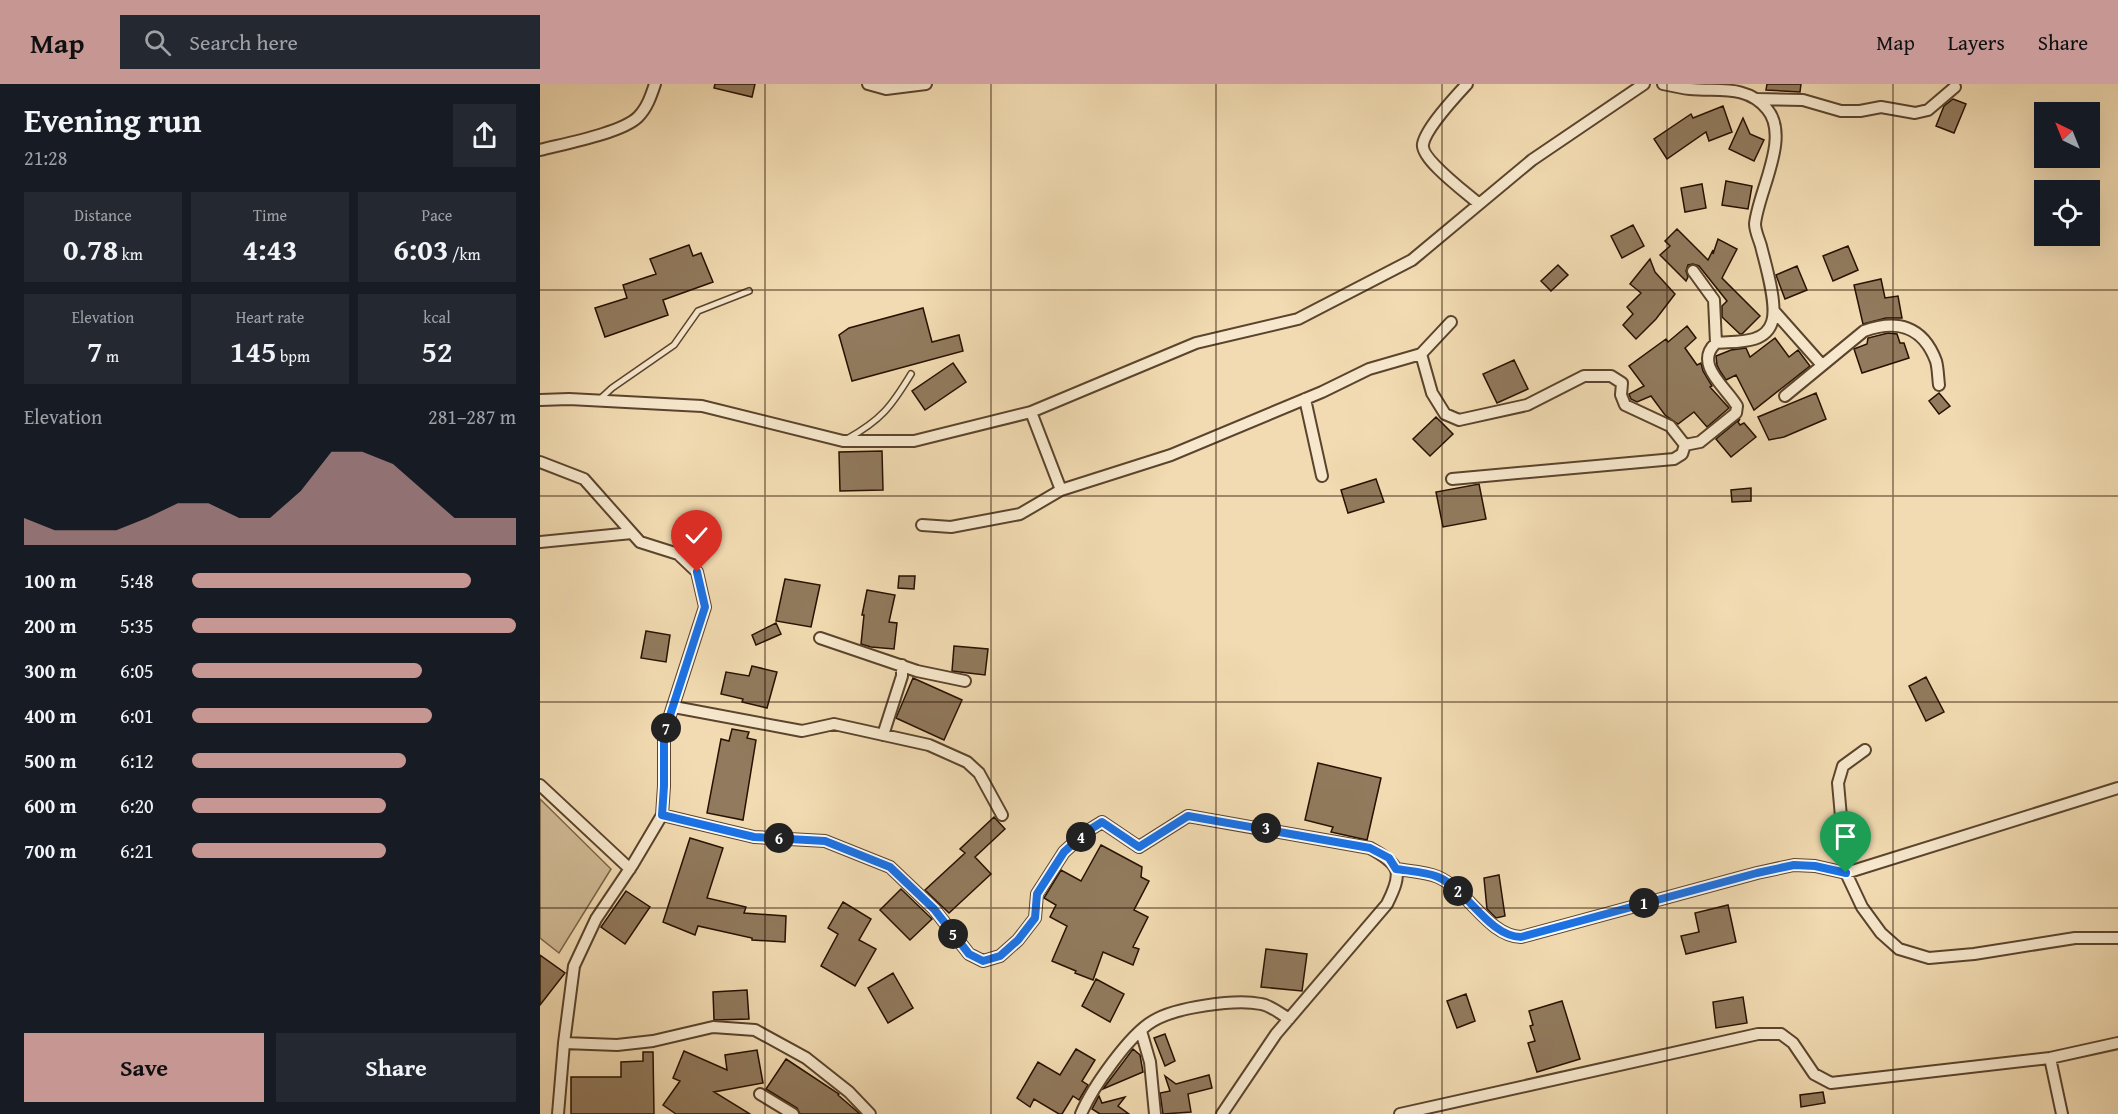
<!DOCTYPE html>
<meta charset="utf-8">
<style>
body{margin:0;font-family:"Gentium Book Plus",serif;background:#242831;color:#f1f3f6;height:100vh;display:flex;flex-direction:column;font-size:22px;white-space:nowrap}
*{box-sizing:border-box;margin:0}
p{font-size:20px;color:#9ea1a6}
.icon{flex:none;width:33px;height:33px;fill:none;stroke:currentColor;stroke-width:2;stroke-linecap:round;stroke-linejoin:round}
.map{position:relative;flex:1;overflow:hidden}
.sheet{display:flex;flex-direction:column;background:#171b24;width:540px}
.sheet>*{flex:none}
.needle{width:39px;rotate:317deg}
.tools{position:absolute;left:1494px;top:18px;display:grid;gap:12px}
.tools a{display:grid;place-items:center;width:66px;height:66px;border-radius:0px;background:#171b24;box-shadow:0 6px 24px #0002;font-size:30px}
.pin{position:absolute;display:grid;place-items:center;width:51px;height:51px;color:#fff;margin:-62px -26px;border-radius:50% 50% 50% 0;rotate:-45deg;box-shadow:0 0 6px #0007}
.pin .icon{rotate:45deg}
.km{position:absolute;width:30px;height:30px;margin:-15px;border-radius:50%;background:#222;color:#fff;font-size:16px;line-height:30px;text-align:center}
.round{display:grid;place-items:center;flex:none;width:63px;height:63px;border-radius:0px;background:#242831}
.overview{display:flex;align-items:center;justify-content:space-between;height:102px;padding:0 24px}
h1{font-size:33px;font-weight:600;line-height:45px}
.figures{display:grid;grid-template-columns:repeat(3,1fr);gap:9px;height:102px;padding:6px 24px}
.figures div{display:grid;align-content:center;border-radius:0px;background:#242831;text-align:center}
.figures b{font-size:30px;font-weight:600}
.figures small{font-size:16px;font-weight:400}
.figures p{font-size:16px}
.chart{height:168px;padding:12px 24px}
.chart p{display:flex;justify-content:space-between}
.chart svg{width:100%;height:108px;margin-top:6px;fill:#c59692;opacity:.7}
.action{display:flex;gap:12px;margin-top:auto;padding:12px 24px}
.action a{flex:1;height:69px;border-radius:0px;background:#c59692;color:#111;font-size:24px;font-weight:600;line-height:69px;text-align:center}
.action a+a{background:#242831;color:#f1f3f6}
ul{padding:0 24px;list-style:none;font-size:20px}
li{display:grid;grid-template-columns:96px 72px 1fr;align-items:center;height:45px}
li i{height:15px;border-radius:8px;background:#c59692}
header{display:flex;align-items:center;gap:36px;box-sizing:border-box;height:84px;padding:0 30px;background:#c59692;color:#111}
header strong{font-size:28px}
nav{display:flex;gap:33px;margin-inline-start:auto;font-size:21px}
.search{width:420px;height:54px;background:#242831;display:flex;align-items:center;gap:15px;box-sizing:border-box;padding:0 21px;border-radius:0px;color:#9ea1a6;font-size:22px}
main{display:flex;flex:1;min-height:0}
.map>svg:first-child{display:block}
</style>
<header>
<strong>Map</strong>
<div class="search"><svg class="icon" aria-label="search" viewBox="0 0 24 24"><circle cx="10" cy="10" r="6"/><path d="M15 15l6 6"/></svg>Search here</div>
<nav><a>Map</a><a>Layers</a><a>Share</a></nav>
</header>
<main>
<section class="sheet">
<div class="overview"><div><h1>Evening run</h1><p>21:28</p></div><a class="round"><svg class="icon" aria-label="share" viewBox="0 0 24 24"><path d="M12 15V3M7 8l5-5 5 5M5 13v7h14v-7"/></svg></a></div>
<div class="figures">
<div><p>Distance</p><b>0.78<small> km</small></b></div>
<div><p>Time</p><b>4:43</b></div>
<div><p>Pace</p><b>6:03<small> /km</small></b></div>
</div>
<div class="figures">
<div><p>Elevation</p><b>7<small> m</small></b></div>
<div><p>Heart rate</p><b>145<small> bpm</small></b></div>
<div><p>kcal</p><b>52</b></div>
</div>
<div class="chart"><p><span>Elevation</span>281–287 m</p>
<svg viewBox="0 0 160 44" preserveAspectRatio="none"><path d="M0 44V33L10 38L20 38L30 38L40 33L50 27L60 27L70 33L80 33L90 22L100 6L110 6L120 11L130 22L140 33L150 33L160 33V44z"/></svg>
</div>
<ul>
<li><b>100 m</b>5:48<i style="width:86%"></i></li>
<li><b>200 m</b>5:35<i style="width:100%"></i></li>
<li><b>300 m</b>6:05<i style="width:71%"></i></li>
<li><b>400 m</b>6:01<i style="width:74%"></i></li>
<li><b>500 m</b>6:12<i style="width:66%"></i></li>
<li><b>600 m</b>6:20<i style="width:60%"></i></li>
<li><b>700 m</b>6:21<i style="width:60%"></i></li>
</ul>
<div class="action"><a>Save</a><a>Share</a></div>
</section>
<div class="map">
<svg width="1578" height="1030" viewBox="0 0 1578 1030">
<rect width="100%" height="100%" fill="#f2dbb2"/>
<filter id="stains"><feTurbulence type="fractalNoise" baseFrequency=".00333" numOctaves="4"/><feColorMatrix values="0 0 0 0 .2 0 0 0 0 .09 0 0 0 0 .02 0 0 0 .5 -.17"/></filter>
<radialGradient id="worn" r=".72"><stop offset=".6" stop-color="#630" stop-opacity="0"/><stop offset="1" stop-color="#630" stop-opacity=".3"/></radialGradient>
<path fill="#cfb994" stroke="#7b654a" stroke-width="1.5" d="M0,715L71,785L19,869L0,854Z"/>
<path fill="#917a5d" stroke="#271101" stroke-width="1.5" d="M175,0H215L212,13L174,4Z
M1227,0H1261L1260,8L1226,6Z
M1413,15L1426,20L1414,49L1396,42L1404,22Z
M1183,22L1192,48L1169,57L1166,48L1127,75L1114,55L1151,30L1153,34Z
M1203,34L1210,50L1224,56L1214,77L1189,65Z
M1186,97L1212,102L1208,125L1182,121Z
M1162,100L1166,124L1145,128L1141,104Z
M1093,141L1104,162L1082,174L1071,152Z
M1137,145L1168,176L1173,166V170L1178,155L1197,165L1182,194L1220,232L1202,250H1200L1182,233V222L1187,217L1159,182L1153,180L1148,181L1146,187L1148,193L1146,197L1120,171L1130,162L1125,157Z
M149,161L153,172L161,169L173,198L123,216L128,231L65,253L55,224L87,214L83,201L116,190L110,175Z
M1308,162L1318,186L1293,197L1283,172Z
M1110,175L1115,188L1135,210L1116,235L1096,255L1083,241L1093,230L1087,223L1101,209L1090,200Z
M1018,181L1028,191L1011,207L1001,197Z
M1257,182L1267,206L1245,215L1236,191Z
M1341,195L1345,214L1358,212L1362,234H1346L1323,240L1314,201Z
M383,224L392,258L419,251L423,267L312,297L299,251L309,244Z
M1147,242L1156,254L1145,264L1157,281L1161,279L1163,287L1172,302L1170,303L1189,324L1167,343L1154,328L1138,340L1125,331L1111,312L1097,318L1091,315L1089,310L1104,302L1089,282L1126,255L1128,258Z
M1348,249L1357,250L1360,259H1364L1369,274L1322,289L1314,265L1327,260L1328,254Z
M1235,254L1249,273L1258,266L1270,282L1214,326L1196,291L1186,296L1180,287L1177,281L1176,272L1191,266L1206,264L1210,273Z
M974,276L988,305L957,319L943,290Z
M413,279L426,298L385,326L372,307Z
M1276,309L1286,335L1244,353L1229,356L1218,333Z
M1399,309L1410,322L1399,330L1389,317Z
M896,333L913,350L890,372L873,355Z
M1200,335L1198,338L1200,341L1204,339L1216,353L1191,373L1176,355Z
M342,367L343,406L300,407L299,368Z
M836,395L844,418L808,429L801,406Z
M939,400L946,435L903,443L896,408Z
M1211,404V417L1192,418L1191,406Z
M359,492H375L374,505L358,504Z
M245,495L280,501L271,543L236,537Z
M327,506L355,511L349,538L357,539L354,565L331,563L321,560L324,531H322Z
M236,539L241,550L216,561L212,551Z
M106,547L130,551L126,578L101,574Z
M414,562L448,565L445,591L412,587Z
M212,582L237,588L227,624L202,618L203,615L181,610L186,588L209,592Z
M1386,593L1404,628L1386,637L1369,602Z
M373,594L422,616L404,656L356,634Z
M192,645L209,648L207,654L216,656L203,736L167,729L181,655L189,657Z
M778,679L841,694L827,756L791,748L793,743L765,736Z
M454,733L465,745L435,773L451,790L409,829L385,806L425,769L420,765Z
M150,754L183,764L167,814L206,823L204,829L246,832L245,858L212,856V854L158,842L155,851L123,838Z
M561,761L602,783L601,793L609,797L594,826L608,833L593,863L599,865L593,881L563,868L553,896L535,889L536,887L512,877L527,842L510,833L516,821L504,814L521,786L541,797Z
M959,791L965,832L956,834L947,825L944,794Z
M361,805L392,835L370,856L340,826Z
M86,807L110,823L85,860L61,843Z
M303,818L331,835L319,856L336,865L315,902L281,882L298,850L288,844Z
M1188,821L1196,858L1146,870L1141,852L1159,848L1155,829Z
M726,865L767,870L762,907L721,903Z
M0,871L25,889L0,921Z
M353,889L373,924L348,939L328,904Z
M556,895L584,910L570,938L542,922Z
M207,906L209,935L174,936L173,908Z
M926,910L935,937L917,944L907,917Z
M1203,913L1207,939L1176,944L1173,918Z
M1022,917L1040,975L997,988L988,959L995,957L990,942L993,941L989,927Z
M625,950L635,977L625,982L614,954Z
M536,965L555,976L542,997L548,1001L539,1016L533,1012L522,1030H519L494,1015L490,1023L477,1014L498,978L520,991Z
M593,965L600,971L603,988L563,1005Z
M217,966L223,999L174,1008L210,1030H136L123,1021L140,997L133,994L144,967L187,986L185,971Z
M103,968H113L114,1030H31V993H81V978L103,977Z
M246,975L299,1010L298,1011L320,1030H260L257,1024L226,1005Z
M669,991L672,1004L648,1010L651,1028L623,1030L620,1009L630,1007L625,992L636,1000Z
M1283,1008L1285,1019L1261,1023L1260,1011Z
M559,1012L562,1019L585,1013L578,1022L589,1030H560L552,1025Z"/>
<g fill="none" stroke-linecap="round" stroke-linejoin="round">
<g stroke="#5a442d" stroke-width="8">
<path id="service" d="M60,315L72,304L134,261L158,227L209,207
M307,355C341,336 351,323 371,290"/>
</g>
<g stroke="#5a442d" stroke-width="14">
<path id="minor" d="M328,0L346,5L386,0
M927,0C915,13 886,44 883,60C880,75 928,110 939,120
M1123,0C1132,2 1141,4 1150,5C1178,8 1206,0 1227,25C1251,53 1218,108 1215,140C1215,147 1219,155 1221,162C1225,179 1238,221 1232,238C1225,261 1195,257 1176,259C1153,280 1186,303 1197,322L1196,329L1160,358L1145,361
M1217,15L1263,16L1301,27H1320L1341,23L1375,29L1388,26L1415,3
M0,66C23,60 82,49 98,33C107,24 111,12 115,0
M1153,187L1174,216L1176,259
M1234,227L1282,281
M881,270L892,309L905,330L919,336L987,321L1044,292H1071L1082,299L1081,311L1085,321L1130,342L1145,361L1142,370L1134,375L912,395
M1245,312L1324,247C1357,235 1383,242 1396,277C1398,284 1398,293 1399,301
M765,315L782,392
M0,316L29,315L162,322L303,357H374L491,328L656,259L758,235L872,176L992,76L1104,0
M491,328L521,406
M0,378L44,395L100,458L138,470L157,488L165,523L124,650V702L122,731L93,780L56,835L34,882L24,959L18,1030
M382,441L411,443L480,430L521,406L631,371L782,308L829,285L881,270L911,238
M0,458L92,449
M280,554L377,587L425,597
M134,623L262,647L294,640L389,661L427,678L439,689L462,731
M343,651L362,592V581
M1325,666L1303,682L1298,699L1306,789L1322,823L1341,849L1359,865L1389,874L1434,870L1535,854H1578
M0,701L90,785
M122,731L214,753L285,757L350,783L394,825L429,870L443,877L460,872L478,856L495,834L497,810L524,768L546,748L562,738L599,763L648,732L830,764C861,781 863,788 847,820L736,950L682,1030
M856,785C869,787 887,788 898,793C928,806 948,852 981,853L1217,789L1254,781L1275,782L1306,789L1578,704
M601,947L610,978L615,1030
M24,959L77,961L113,957L173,943L215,946L266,974L309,1008L330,1030
M1510,974L1522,1030
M220,1010L253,1030
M541,1030C552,1004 589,951 613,937C636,923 695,915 721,920C730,921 741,930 749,935
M860,1030L1218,950H1241L1253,959L1274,990L1291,999L1510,974L1578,959"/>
</g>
<use href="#service" stroke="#f7e8cd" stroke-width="5"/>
<use href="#minor" stroke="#f7e8cd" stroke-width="10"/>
</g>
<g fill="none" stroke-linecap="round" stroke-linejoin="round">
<g stroke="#fff" stroke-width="12">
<path id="route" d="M157,488L165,523L124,650V702L122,731L214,753L285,757L350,783L394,825L429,870L443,877L460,872L478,856L495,834L497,810L524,768L546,748L562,738L599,763L648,732L830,764L849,774L856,785C869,787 887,788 898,793C928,806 948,852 981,853L1217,789L1254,781L1275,782L1306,789"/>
</g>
<use href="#route" stroke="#1a73e8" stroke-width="8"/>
</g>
<path fill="none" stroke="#271101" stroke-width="1.5" stroke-opacity="0.55" d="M225,0V1030M451,0V1030M676,0V1030M902,0V1030M1127,0V1030M1353,0V1030M0,206H1578M0,412H1578M0,618H1578M0,824H1578"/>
<rect width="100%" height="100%" filter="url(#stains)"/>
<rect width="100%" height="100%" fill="url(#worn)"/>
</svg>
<div class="tools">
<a><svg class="needle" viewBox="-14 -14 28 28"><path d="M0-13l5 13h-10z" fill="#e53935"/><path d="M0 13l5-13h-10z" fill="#9ea1a6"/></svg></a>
<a><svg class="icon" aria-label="locate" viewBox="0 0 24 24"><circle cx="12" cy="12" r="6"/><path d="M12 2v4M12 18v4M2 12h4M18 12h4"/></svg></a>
</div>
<div class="pin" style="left:1306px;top:789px;background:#1e9e55"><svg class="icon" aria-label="arrive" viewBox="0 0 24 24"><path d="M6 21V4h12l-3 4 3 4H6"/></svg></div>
<div class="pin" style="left:157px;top:488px;background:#d93025"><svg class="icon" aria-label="check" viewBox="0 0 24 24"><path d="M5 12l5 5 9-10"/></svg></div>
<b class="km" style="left:1104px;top:819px">1</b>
<b class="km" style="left:918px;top:807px">2</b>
<b class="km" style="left:726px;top:744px">3</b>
<b class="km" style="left:541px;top:753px">4</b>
<b class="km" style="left:413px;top:850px">5</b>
<b class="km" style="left:239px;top:754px">6</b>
<b class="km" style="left:126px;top:644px">7</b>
</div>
</main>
